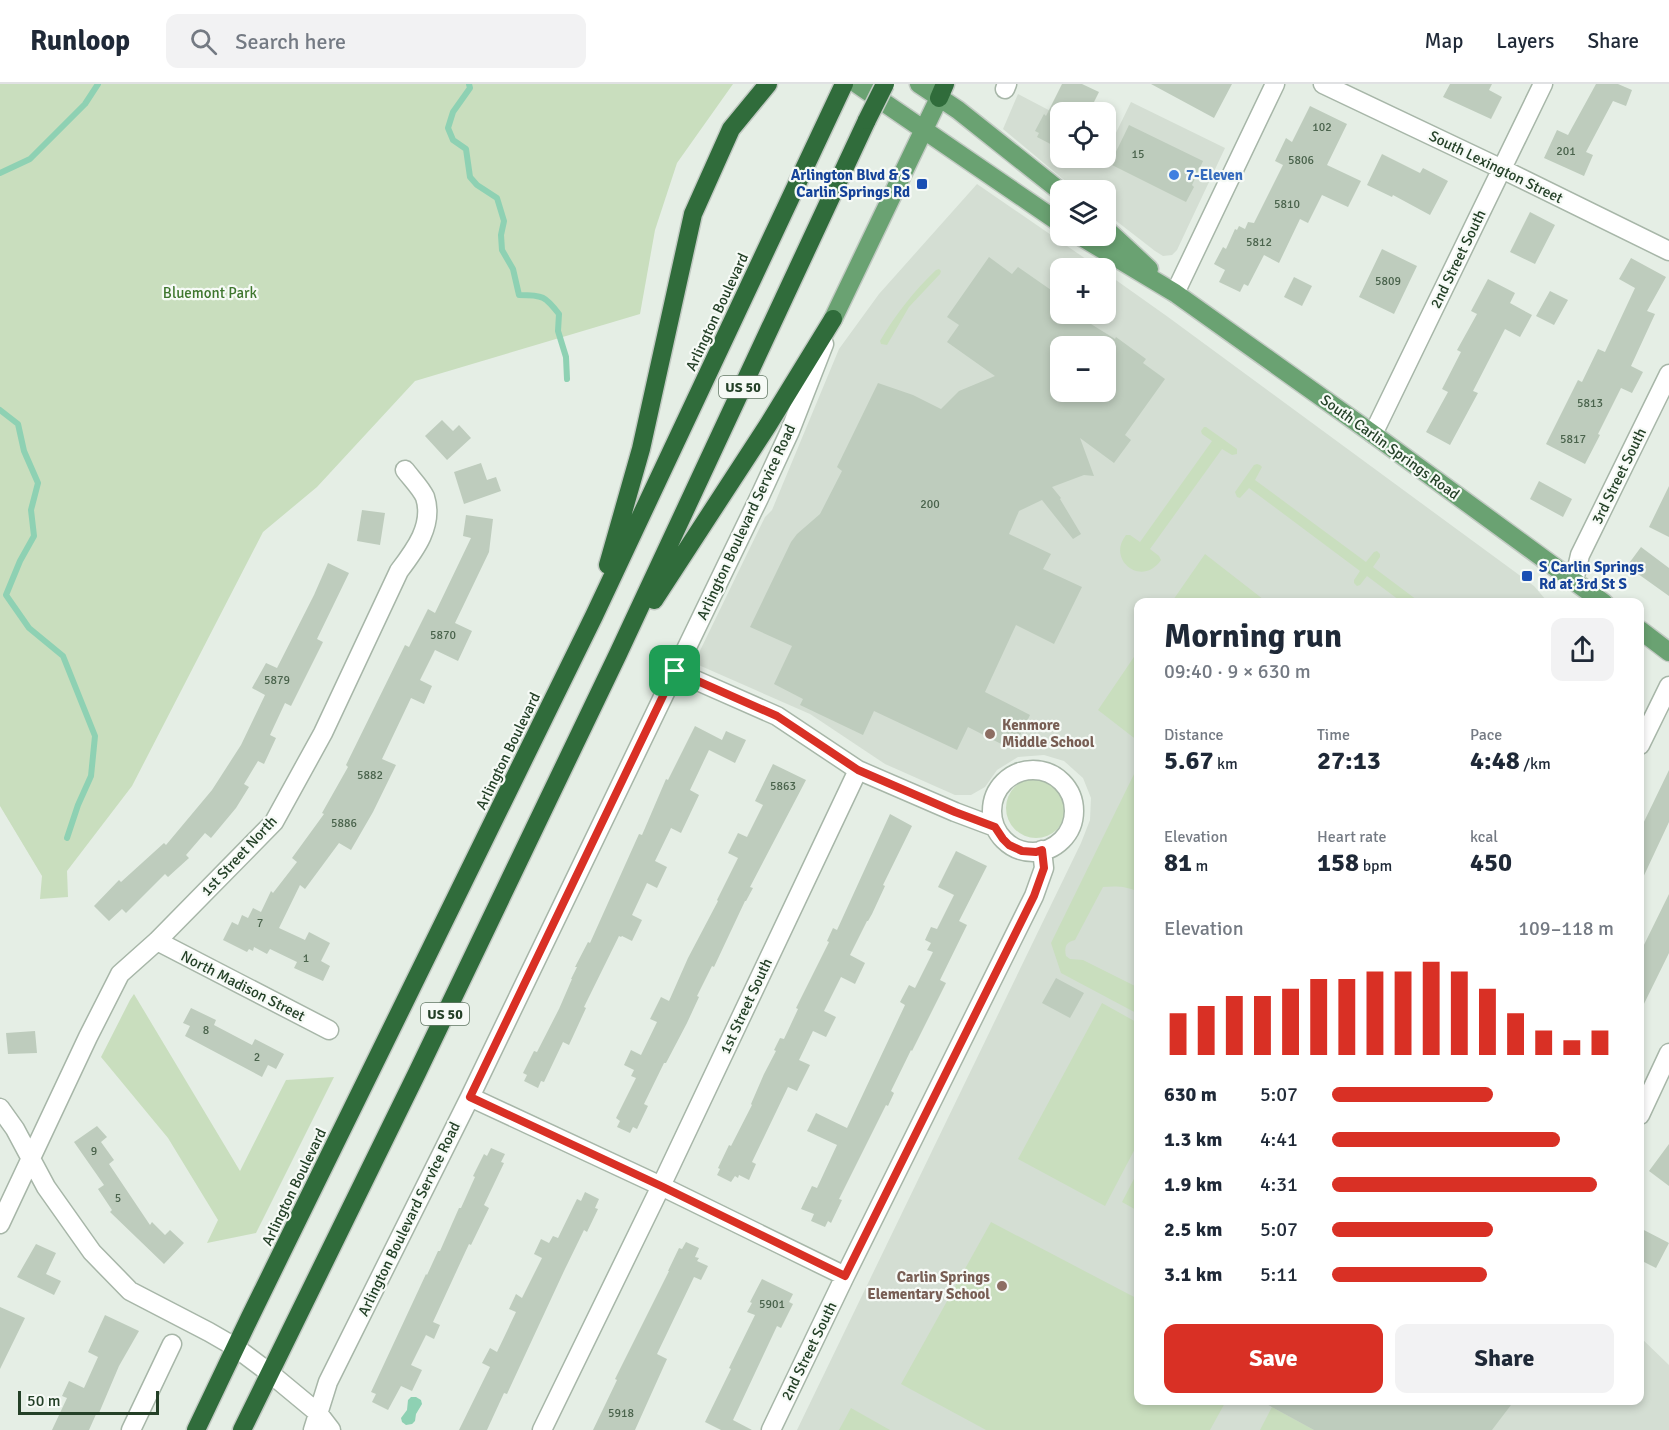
<!DOCTYPE html>
<meta charset="utf-8">
<style>
body{margin:0;font-family:Signika,sans-serif;background:#f2f2f3;color:#1f2937;height:100vh;display:flex;flex-direction:column;font-size:22px;white-space:nowrap}
*{box-sizing:border-box;margin:0}
p{font-size:20px;color:#747a83}
.icon{flex:none;width:33px;height:33px;fill:none;stroke:currentColor;stroke-width:2;stroke-linecap:round;stroke-linejoin:round}
.map{position:relative;flex:1;overflow:hidden}
.panel{position:absolute;left:1134px;top:514px;width:510px;height:807px;display:flex;flex-direction:column;background:#fff;border-radius:12px;box-shadow:0 3px 9px #0003}
.panel>*{flex:none}
.fabs{position:absolute;left:1050px;top:18px;display:grid;gap:12px}
.fabs a{display:grid;place-items:center;width:66px;height:66px;border-radius:12px;background:#fff;box-shadow:0 3px 9px #0003;font-size:30px}
.scale{position:absolute;left:18px;bottom:15px;width:141px;box-sizing:border-box;padding-left:6px;border:3px solid #244027;border-top:0;font-size:16px;line-height:21px;white-space:nowrap;color:#244027;-webkit-text-stroke:4px #f6faf6;paint-order:stroke}
.pin{position:absolute;display:grid;place-items:center;width:51px;height:51px;color:#fff;margin:-26px;border-radius:12px;box-shadow:0 3px 9px #0006}
.round{display:grid;place-items:center;flex:none;width:63px;height:63px;border-radius:12px;background:#f2f2f3}
.summary{display:flex;align-items:center;justify-content:space-between;height:102px;padding:0 30px}
h1{font-size:33px;font-weight:700;line-height:45px}
.figures{display:grid;grid-template-columns:repeat(3,1fr);gap:9px;height:102px;padding:6px 30px}
.figures div{display:grid;align-content:center}
.figures b{font-size:26px;font-weight:700}
.figures small{font-size:16px;font-weight:400}
.figures p{font-size:16px}
.chart{height:168px;padding:12px 30px}
.chart p{display:flex;justify-content:space-between}
.chart svg{width:100%;height:108px;margin-top:6px;stroke:#d93025;stroke-width:6}
.button{display:flex;gap:12px;margin-top:auto;padding:12px 30px}
.button a{flex:1;height:69px;border-radius:12px;background:#d93025;color:#fff;font-size:24px;font-weight:700;line-height:69px;text-align:center}
.button a+a{background:#f2f2f3;color:#1f2937}
ul{padding:0 30px;list-style:none;font-size:20px}
li{display:grid;grid-template-columns:96px 72px 1fr;align-items:center;height:45px}
li i{height:15px;border-radius:8px;background:#d93025}
header{display:flex;align-items:center;gap:36px;box-sizing:border-box;height:84px;padding:0 30px;background:#fff;border-bottom:2px solid #e0e1e3}
header strong{font-size:28px}
nav{display:flex;gap:33px;margin-inline-start:auto;font-size:21px}
.search{width:420px;height:54px;background:#f2f2f3;display:flex;align-items:center;gap:15px;box-sizing:border-box;padding:0 21px;border-radius:12px;color:#747a83;font-size:22px}
.map>svg:first-child{display:block}
</style>
<header>
<strong>Runloop</strong>
<div class="search"><svg class="icon" aria-label="search" viewBox="0 0 24 24"><circle cx="10" cy="10" r="6"/><path d="M15 15l6 6"/></svg>Search here</div>
<nav><a>Map</a><a>Layers</a><a>Share</a></nav>
</header>
<div class="map">
<svg width="1669" height="1346" viewBox="0 0 1669 1346">
<rect width="100%" height="100%" fill="#e5eee5"/>
<path fill="#d4ded3" fill-rule="evenodd" d="M1018,10L1060,32V74H1106V54L1112,57L1131,18L1225,64L1177,166L1172,171L1163,172L1155,167L1106,129V106H1076L1003,45Z
M977,100L1099,184H1060V230H1106V189L1168,233L1534,502L1546,516L1551,519H1138V1317H1640V1253L1669,1281V1346H797L1081,759L1090,736L1091,714L1083,694L1064,677L1044,671L1018,673L997,686L985,703L971,711H955L885,680L810,630L694,579L765,433L772,426L839,265L879,210ZM1060,262H1106V308H1060Z"/>
<path fill="#c9debe" d="M0,0H733L677,79L655,146L640,230L415,297L317,403L263,448L132,702L67,787L68,813L40,815L42,792L0,722Z
M939,185L941,187L940,190L909,223L887,261L881,260L880,257C896,230 913,208 936,186Z
M1204,343H1206L1237,365V370L1232,371L1222,365L1150,465L1159,472L1161,476C1142,504 1106,476 1126,451H1130L1140,458L1212,357L1202,350L1201,347Z
M1257,380L1260,381L1262,383L1255,396L1366,478L1374,468L1377,467L1380,470V473L1373,483L1421,519H1403L1367,492L1360,501L1357,502L1354,499V496L1360,487L1249,404L1240,414L1237,413L1235,408L1254,381Z
M1205,470L1268,519H1171Z
M1138,567V657L1098,626Z
M1138,682V808C1127,802 1116,802 1103,803L1075,856C1066,858 1064,863 1066,872L1070,875L1083,876L1135,902L1138,900V930L1061,889L1051,859Z
M1006 724a30 30 0 1 1 60 0a30 30 0 1 1-60 0Z
M134,910L240,1087L286,996L334,993L256,1149L207,1159L218,1136L168,1054L101,973L130,916Z
M1102,919L1138,939V1059L1105,1122L1018,1075Z
M1138,1087V1127L1122,1118Z
M991,1138L1138,1215V1317H1226L1210,1346H986L901,1300Z
M1272,1323L1314,1346H1260Z
M851,1324L890,1346H839Z"/>
<path fill="#8ed1b3" d="M411,1313H416L421,1316L422,1320L416,1330L415,1337L412,1340L406,1341L402,1338L401,1334L407,1326L408,1316Z"/>
<g fill="none" stroke-linecap="round" stroke-linejoin="round">
<path stroke="#8ed1b3" stroke-width="6" d="M469,0L470,4L453,28L448,44L453,56L466,65L470,93L477,101L497,114L504,137L501,151L502,166L513,185L519,211C543,211 545,212 559,230L558,247L566,273L567,295
M0,89L30,75L85,20L98,0
M0,326L18,340L24,367L38,399L31,426L34,452L20,477L6,511L29,544L63,572L95,652L91,692L78,721L67,754"/>
</g>
<path fill="#beccbd" fill-rule="evenodd" d="M1062,0H1082L1099,8L1089,28H1080L1060,19V65L1037,53L1039,49L1035,47L1044,30L1046,32Z
M1151,0H1232L1214,34Z
M1450,0H1492L1489,6L1502,13L1491,35L1443,13Z
M1596,0H1618L1632,6L1626,22L1613,17L1586,68L1593,71L1584,92L1544,74L1557,46L1568,51Z
M1310,22L1347,40L1327,81L1361,97L1348,123L1322,111L1308,139L1300,135L1279,179L1264,171L1248,202L1244,200L1240,208L1219,198L1225,186L1214,180L1223,163L1226,165L1235,145L1237,146L1239,142L1245,145L1248,138L1254,139L1283,81L1275,77L1286,54L1292,58Z
M1129,41L1203,77L1192,101L1194,103L1186,118L1110,80Z
M1382,70L1420,89L1423,84L1448,97L1430,131L1393,111L1392,113L1367,101Z
M1530,128L1555,141L1535,180L1510,168Z
M1382,165L1417,182L1394,230L1359,213Z
M989,173L1012,190L1018,183L1051,206L1050,208L1060,216V230H1075L1115,255L1116,253L1146,275L1143,279L1165,295L1125,351L1131,356L1114,379L1080,354L1094,392L1084,391L1052,403L1061,414L1060,415L1081,450L1073,455L1042,416L1019,427L1009,450L1051,470L1043,485L1082,503L1054,560L1016,541L985,608L1030,631L1013,666L968,643L957,666L874,627L863,651L800,621L803,615L774,600L792,562L750,543L791,458L797,450L820,430L842,387L837,383L878,299L913,311L941,325L959,307L995,292L947,258L959,241L947,233ZM1060,262H1106V308H1060Z
M1631,174L1666,193L1647,227L1655,230L1631,282L1643,288L1632,309L1621,304L1598,350L1600,351L1585,380L1546,360L1578,296L1582,298L1598,265L1605,268L1635,204L1619,195Z
M1294,193L1312,202L1302,222L1284,213Z
M1488,195L1515,209L1510,219L1532,231L1520,253L1505,245L1473,307L1478,309L1450,361L1426,348L1448,308L1442,305L1461,268L1457,266L1477,230L1471,227Z
M1550,207L1568,216L1554,241L1536,232Z
M442,336L453,347L459,341L471,354L447,376L425,352Z
M481,379L487,396L496,393L501,407L464,420L454,388Z
M1539,397L1572,415L1563,433L1530,415Z
M1669,402V453L1649,443Z
M362,426L385,429L380,461L357,457Z
M466,431L493,435L489,468L455,539L472,547L458,577L435,566L420,596L432,602L424,620L411,614L382,675L396,681L373,728L351,766L339,759L305,805L300,801L279,844L305,856L309,848L330,859L321,877L330,882L323,897L294,884L297,878L270,865L267,870L254,863L253,867L249,865L247,868L223,856L232,838L238,841L242,831L248,834L253,824L261,828L271,807L273,809L297,778L292,774L324,730L322,729L348,683L346,681L405,561L409,563L428,525L435,529L471,454L463,452Z
M1641,463L1669,484V512L1627,482Z
M328,479L349,489L317,555L323,558L291,622L285,619L270,651L276,654L264,680L258,677L244,700L249,703L236,724L211,754L205,749L186,771L189,774L168,793L165,790L126,829L122,825L109,837L94,822L119,796L121,798L164,759L166,761L212,706L241,661L265,611L252,604L266,579L277,584L314,511Z
M695,642L722,656L726,647L746,656L735,679L709,666L690,706L699,711L681,749L671,744L655,777L667,783L657,804L647,799L632,831L642,836L632,857L622,852L621,853L619,852L584,923L586,924L569,961L563,958L544,998L541,997L538,1004L524,997L527,991L523,989L534,967L537,968L559,925L572,895H571L577,883H575L588,858L590,859L639,750L642,751L666,695L668,696Z
M773,680L806,696L750,803L753,804L746,817H745L714,883L712,882L697,912L699,913L687,939L666,979H664L644,1020L648,1022L637,1045L633,1043L630,1049L617,1043L620,1037L616,1034L636,994L631,992L634,986L624,981L631,966L641,971L657,938L650,935L661,913L669,917L688,874L718,817L717,816L738,774L728,769L738,749L747,753L763,721L755,717Z
M1669,686V738L1640,800V746Z
M890,730L912,742L883,801L885,802L872,830L868,837H867L850,871L865,879L855,900L841,893L824,927L836,933L826,953L813,947L799,976L810,981L797,1007L788,1003L752,1078L756,1080L749,1096L739,1091L738,1094L735,1092L731,1098L717,1091L720,1085L718,1084L729,1061L731,1062L752,1021L751,1020L764,990L776,967L774,966L780,954L784,955L798,925L796,924L829,858L827,857L833,844L837,846Z
M956,767L987,782L959,837L967,841L940,896L946,899L912,967L911,966L891,1007L894,1009L888,1022L886,1021L839,1115L842,1116L831,1139L828,1137L825,1143L811,1137L814,1130L801,1125L812,1102L817,1104L837,1061L807,1047L816,1029L847,1044L905,921L900,918L909,901L915,904L933,868L927,866L931,859L925,856L931,843L937,845L954,811L938,803Z
M1669,810V869L1640,928V869Z
M1056,894L1084,909L1070,934L1042,919Z
M191,924L216,936L214,941L252,961L255,955L284,970L276,985L268,981L262,993L185,952L190,942L183,939Z
M35,947L37,969L8,970L6,949Z
M97,1042L107,1053L101,1058L114,1076L109,1080L150,1141L152,1138L165,1151L170,1146L184,1159L164,1180L110,1128L112,1126L98,1105L104,1101L74,1058Z
M1669,1060V1102L1649,1087Z
M491,1064L505,1070L501,1078L504,1079L484,1121L489,1124L471,1161L469,1160L433,1238L440,1241L434,1255L426,1251L411,1281L422,1286L412,1307L401,1302L388,1326L372,1318L376,1310L371,1308L426,1190L427,1191L438,1167H440L459,1124H461L475,1093L473,1092L484,1070L487,1072Z
M585,1108L599,1115L595,1124L598,1125L587,1148L584,1146L564,1187L507,1310L504,1309L487,1346H459L490,1283L482,1279L490,1264L497,1268L516,1228L509,1225L516,1210L522,1214L542,1174L534,1170L541,1155L549,1159L553,1152L558,1154L577,1115L581,1117Z
M1640,1144L1669,1159L1656,1184L1640,1176Z
M686,1158L699,1164L695,1173L699,1174L697,1177L708,1182L701,1196L694,1193L657,1270L667,1275L635,1346H593L617,1296L615,1295L669,1187H668L679,1164L682,1165Z
M36,1160L56,1169L46,1190L61,1197L54,1211L17,1193Z
M762,1195L793,1210L789,1218L793,1220L781,1244L777,1242L733,1336L752,1346H721L705,1338L731,1285L729,1284L755,1231L747,1228L752,1219L750,1218Z
M0,1223L25,1234L0,1285Z
M105,1231L139,1247L119,1282L99,1329L97,1328L89,1346H52L67,1314L62,1312L69,1297L84,1304L98,1273L88,1268Z
M1261,1317H1514L1492,1346H1314Z"/>
<g fill="none" stroke-linecap="round" stroke-linejoin="round">
<g stroke="#a7b6a8" stroke-width="21">
<path id="minor" d="M1323,0L1502,85L1669,167
M1005,5L1007,0
M1175,209L1275,0
M1373,350L1543,0
M1574,497L1580,471L1669,290
M1640,661L1669,602
M992 727a41 41 0 1 1 82 0a41 41 0 1 1-82 0Z
M858,686L955,728L995,743
M157,857L329,946
M470,1013L661,1102L845,1192
M0,1024L15,1045L46,1103L92,1168L130,1207L209,1248L235,1263L271,1290L318,1329L331,1346
M1640,1031L1669,969
M0,1140L88,953L120,890L157,857L274,738L323,649L399,487C415,466 434,441 425,413C421,404 411,394 405,386
M131,1346L172,1260
M313,1346L328,1298L470,1013L759,414L790,347L824,260
M542,1346L661,1102L858,686L777,632L675,587
M771,1346L845,1192L1034,812L1044,784L1042,766"/>
</g>
<g stroke="#c2cac3" stroke-width="21">
<path id="major" d="M857,0L1060,139
M919,0L958,26L1060,107
M1106,145L1149,185
M1080,152L1175,209L1373,350L1604,519
M833,235L939,14
M1640,546L1669,568"/>
</g>
<g stroke="#c2cac3" stroke-width="21">
<path id="highway" d="M939,14L945,0
M608,481L641,365L693,130L731,45L768,0
M654,516L768,341L833,235
M196,1346L250,1233L594,532L844,0
M242,1346L417,989L618,570L867,36"/>
</g>
<use href="#minor" stroke="#fff" stroke-width="18"/>
<use href="#major" stroke="#6aa272" stroke-width="18"/>
<use href="#highway" stroke="#306c3b" stroke-width="18"/>
<g stroke="#c2cac3" stroke-width="21" stroke-linecap="butt">
<path id="highway-bridge" d="M867,36L885,0"/>
</g>
<use href="#highway-bridge" stroke="#306c3b" stroke-width="18"/>
</g>
<g fill="none" stroke-linecap="round" stroke-linejoin="round">
<g stroke="#fff" stroke-width="12">
<path id="route" d="M675,587L777,632L858,686L955,728L995,743L1003,755L1009,761L1022,767L1036,768L1042,766L1044,784L1034,812L845,1192L661,1102L470,1013Z"/>
</g>
<use href="#route" stroke="#d93025" stroke-width="8"/>
</g>
<circle fill="#3f7fe0" stroke="#f6faf6" stroke-width="2" cx="1174" cy="91" r="6"/>
<g fill="#1a4fb4" stroke="#f6faf6" stroke-width="2">
<rect x="916" y="94" width="12" height="12" rx="3"/>
<rect x="1521" y="486" width="12" height="12" rx="3"/>
</g>
<g fill="#8d6e63" stroke="#f6faf6" stroke-width="2">
<circle cx="990" cy="650" r="6"/>
<circle cx="1002" cy="1202" r="6"/>
</g>
<g text-anchor="middle" stroke-width="4.5" stroke-linejoin="round" paint-order="stroke">
<g font-size="12" fill="#4a634c">
<text x="1322" y="47">102</text>
<text x="1566" y="71">201</text>
<text x="1138" y="74">15</text>
<text x="1301" y="80">5806</text>
<text x="1287" y="124">5810</text>
<text x="1259" y="162">5812</text>
<text x="1388" y="201">5809</text>
<text x="1590" y="323">5813</text>
<text x="1573" y="359">5817</text>
<text x="930" y="424">200</text>
<text x="443" y="555">5870</text>
<text x="277" y="600">5879</text>
<text x="370" y="695">5882</text>
<text x="783" y="706">5863</text>
<text x="344" y="743">5886</text>
<text x="260" y="843">7</text>
<text x="306" y="878">1</text>
<text x="206" y="950">8</text>
<text x="257" y="977">2</text>
<text x="94" y="1071">9</text>
<text x="118" y="1118">5</text>
<text x="772" y="1224">5901</text>
<text x="621" y="1333">5918</text>
</g>
<g fill="#f6faf6" stroke="#637865" stroke-width="1.5">
<rect x="719" y="292" width="48" height="22" rx="4.5"/>
<rect x="421" y="919" width="48" height="22" rx="4.5"/>
</g>
<g font-size="14" font-weight="bold" fill="#244027">
<text x="743" y="308">US 50</text>
<text x="445" y="935">US 50</text>
</g>
<g font-size="15" fill="#244027" stroke="#f6faf6">
<text transform="translate(1496 83) rotate(26)" y="5">South Lexington Street</text>
<text transform="translate(1458 175) rotate(-64)" y="5">2nd Street South</text>
<text transform="translate(717 228) rotate(-65)" y="5">Arlington Boulevard</text>
<text transform="translate(1390 363) rotate(36)" y="5">South Carlin Springs Road</text>
<text transform="translate(1619 392) rotate(-64)" y="5">3rd Street South</text>
<text transform="translate(746 438) rotate(-65)" y="5">Arlington Boulevard Service Road</text>
<text transform="translate(508 667) rotate(-64)" y="5">Arlington Boulevard</text>
<text transform="translate(239 772) rotate(-47)" y="5">1st Street North</text>
<text transform="translate(243 902) rotate(27)" y="5">North Madison Street</text>
<text transform="translate(746 922) rotate(-65)" y="5">1st Street South</text>
<text transform="translate(294 1103) rotate(-64)" y="5">Arlington Boulevard</text>
<text transform="translate(409 1135) rotate(-64)" y="5">Arlington Boulevard Service Road</text>
<text transform="translate(809 1267) rotate(-64)" y="5">2nd Street South</text>
</g>
<g font-size="15" font-weight="bold" fill="#164399" stroke="#f6faf6" text-anchor="end">
<text x="910" y="96">Arlington Blvd &amp; S<tspan x="910" dy="17">Carlin Springs Rd</tspan></text>
<text x="1539" y="488" text-anchor="start">S Carlin Springs<tspan x="1539" dy="17">Rd at 3rd St S</tspan></text>
</g>
<g font-size="15" font-weight="bold" fill="#366cbe" stroke="#f6faf6" text-anchor="start">
<text x="1186" y="96">7-Eleven</text>
</g>
<g font-size="15" fill="#3e762e" stroke="#f6faf6">
<text x="210" y="214">Bluemont Park</text>
</g>
<g font-size="15" font-weight="bold" fill="#785e54" stroke="#f6faf6" text-anchor="start">
<text x="1002" y="646">Kenmore<tspan x="1002" dy="17">Middle School</tspan></text>
<text x="990" y="1198" text-anchor="end">Carlin Springs<tspan x="990" dy="17">Elementary School</tspan></text>
</g>
</g>
</svg>
<div class="fabs">
<a><svg class="icon" aria-label="locate" viewBox="0 0 24 24"><circle cx="12" cy="12" r="6"/><path d="M12 2v4M12 18v4M2 12h4M18 12h4"/></svg></a>
<a><svg class="icon" aria-label="layers" viewBox="0 0 24 24"><path d="M12 4l9 5-9 5-9-5zM3 14l9 5 9-5"/></svg></a>
<a>+</a>
<a>−</a>
</div>
<div class="scale">50 m</div>
<div class="pin" style="left:675px;top:587px;background:#1e9e55"><svg class="icon" aria-label="arrive" viewBox="0 0 24 24"><path d="M6 21V4h12l-3 4 3 4H6"/></svg></div>
<section class="panel">
<div class="summary"><div><h1>Morning run</h1><p>09:40 · 9 × 630 m</p></div><a class="round"><svg class="icon" aria-label="share" viewBox="0 0 24 24"><path d="M12 15V3M7 8l5-5 5 5M5 13v7h14v-7"/></svg></a></div>
<div class="figures">
<div><p>Distance</p><b>5.67<small> km</small></b></div>
<div><p>Time</p><b>27:13</b></div>
<div><p>Pace</p><b>4:48<small> /km</small></b></div>
</div>
<div class="figures">
<div><p>Elevation</p><b>81<small> m</small></b></div>
<div><p>Heart rate</p><b>158<small> bpm</small></b></div>
<div><p>kcal</p><b>450</b></div>
</div>
<div class="chart"><p><span>Elevation</span>109–118 m</p>
<svg viewBox="0 0 160 44" preserveAspectRatio="none"><path d="M5 44V27M15 44V24M25 44V20M35 44V20M45 44V17M55 44V13M65 44V13M75 44V10M85 44V10M95 44V6M105 44V10M115 44V17M125 44V27M135 44V34M145 44V38M155 44V34"/></svg>
</div>
<ul>
<li><b>630 m</b>5:07<i style="width:57%"></i></li>
<li><b>1.3 km</b>4:41<i style="width:81%"></i></li>
<li><b>1.9 km</b>4:31<i style="width:94%"></i></li>
<li><b>2.5 km</b>5:07<i style="width:57%"></i></li>
<li><b>3.1 km</b>5:11<i style="width:55%"></i></li>
</ul>
<div class="button"><a>Save</a><a>Share</a></div>
</section>
</div>
